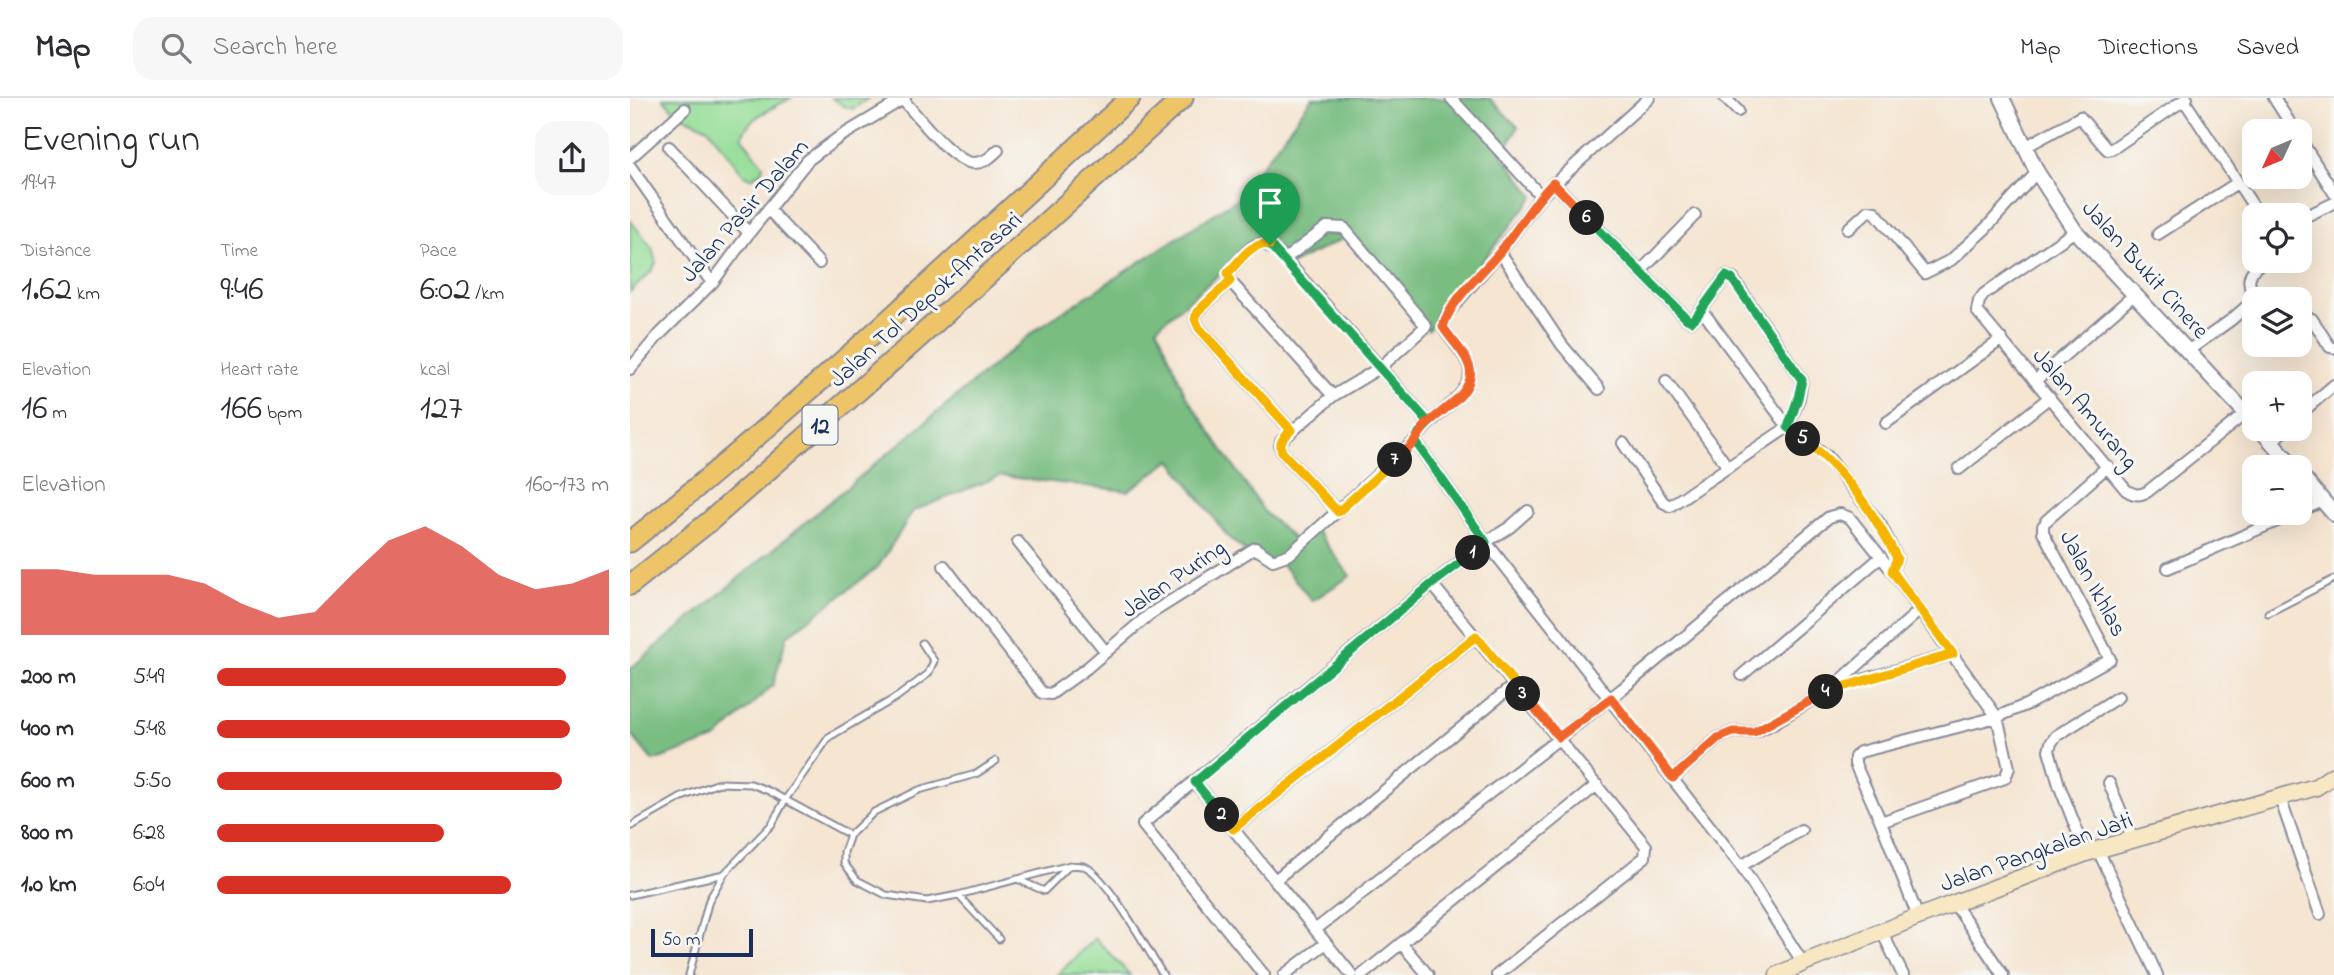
<!DOCTYPE html>
<meta charset="utf-8">
<style>
body{margin:0;font-family:"Indie Flower",sans-serif;background:#f7f7f7;color:#2b2b33;height:100vh;display:flex;flex-direction:column;font-size:26px;white-space:nowrap}
*{box-sizing:border-box;margin:0}
p{font-size:23px;color:#7c7c81}
.icon{flex:none;width:38px;height:38px;fill:none;stroke:currentColor;stroke-width:2;stroke-linecap:round;stroke-linejoin:round}
.map{position:relative;flex:1;overflow:hidden}
.sheet{display:flex;flex-direction:column;background:#fff;width:630px}
.sheet>*{flex:none}
.needle{width:46px;rotate:226deg}
.controls{position:absolute;left:1612px;top:21px;display:grid;gap:14px}
.controls a{display:grid;place-items:center;width:70px;height:70px;border-radius:14px;background:#fff;box-shadow:0 7px 28px #0002;font-size:35px}
.scale{position:absolute;left:21px;bottom:18px;width:102px;box-sizing:border-box;padding-left:7px;border:4px solid #1b2f5e;border-top:0;font-size:19px;line-height:24px;white-space:nowrap;color:#1b2f5e;-webkit-text-stroke:5px #f6f6f2;paint-order:stroke}
.pin{position:absolute;display:grid;place-items:center;width:60px;height:60px;color:#fff;margin:-72px -30px;border-radius:50% 50% 50% 0;rotate:-45deg;box-shadow:0 0 7px #0007}
.pin .icon{rotate:45deg}
.km{position:absolute;width:35px;height:35px;margin:-18px;border-radius:50%;background:#222;color:#fff;font-size:19px;line-height:35px;text-align:center}
.round{display:grid;place-items:center;flex:none;width:74px;height:74px;border-radius:21px;background:#f7f7f7}
.headline{display:flex;align-items:center;justify-content:space-between;height:119px;padding:0 21px}
h1{font-size:38px;font-weight:600;line-height:52px}
.metrics{display:grid;grid-template-columns:repeat(3,1fr);gap:10px;height:119px;padding:7px 21px}
.metrics div{display:grid;align-content:center}
.metrics b{font-size:35px;font-weight:600}
.metrics small{font-size:19px;font-weight:400}
.metrics p{font-size:19px}
.chart{height:196px;padding:14px 21px}
.chart p{display:flex;justify-content:space-between}
.chart svg{width:100%;height:126px;margin-top:7px;fill:#d93025;opacity:.7}
ul{padding:0 21px;list-style:none;font-size:23px}
li{display:grid;grid-template-columns:112px 84px 1fr;align-items:center;height:52px}
li i{height:18px;border-radius:9px;background:#d93025}
header{display:flex;align-items:center;gap:42px;box-sizing:border-box;height:98px;padding:0 35px;background:#fff;border-bottom:2px solid #e1e1e2}
header strong{font-size:33px}
nav{display:flex;gap:38px;margin-inline-start:auto;font-size:24px}
.search{width:490px;height:63px;background:#f7f7f7;display:flex;align-items:center;gap:18px;box-sizing:border-box;padding:0 24px;border-radius:21px;color:#7c7c81;font-size:26px}
main{display:flex;flex:1;min-height:0}
.map>svg:first-child{display:block}
</style>
<header>
<strong>Map</strong>
<div class="search"><svg class="icon" aria-label="search" viewBox="0 0 24 24"><circle cx="10" cy="10" r="6"/><path d="M15 15l6 6"/></svg>Search here</div>
<nav><a>Map</a><a>Directions</a><a>Saved</a></nav>
</header>
<main>
<section class="sheet">
<div class="headline"><div><h1>Evening run</h1><p>19:47</p></div><a class="round"><svg class="icon" aria-label="share" viewBox="0 0 24 24"><path d="M12 15V3M7 8l5-5 5 5M5 13v7h14v-7"/></svg></a></div>
<div class="metrics">
<div><p>Distance</p><b>1.62<small> km</small></b></div>
<div><p>Time</p><b>9:46</b></div>
<div><p>Pace</p><b>6:02<small> /km</small></b></div>
</div>
<div class="metrics">
<div><p>Elevation</p><b>16<small> m</small></b></div>
<div><p>Heart rate</p><b>166<small> bpm</small></b></div>
<div><p>kcal</p><b>127</b></div>
</div>
<div class="chart"><p><span>Elevation</span>160–173 m</p>
<svg viewBox="0 0 160 44" preserveAspectRatio="none"><path d="M0 44V21L10 21L20 23L30 23L40 23L50 26L60 33L70 38L80 36L90 23L100 11L110 6L120 13L130 23L140 28L150 26L160 21V44z"/></svg>
</div>
<ul>
<li><b>200 m</b>5:49<i style="width:89%"></i></li>
<li><b>400 m</b>5:48<i style="width:90%"></i></li>
<li><b>600 m</b>5:50<i style="width:88%"></i></li>
<li><b>800 m</b>6:28<i style="width:58%"></i></li>
<li><b>1.0 km</b>6:04<i style="width:75%"></i></li>
</ul>
</section>
<div class="map">
<svg width="1704" height="877" viewBox="0 0 1704 877">
<rect width="100%" height="100%" fill="#f6f6f2"/>
<filter id="ink" filterUnits="userSpaceOnUse"><feTurbulence type="fractalNoise" baseFrequency=".0143" numOctaves="2"/><feDisplacementMap in="SourceGraphic" scale="14" xChannelSelector="R" yChannelSelector="G"/><feConvolveMatrix kernelMatrix="1 2 1 2 8 2 1 2 1" color-interpolation-filters="sRGB"/></filter>
<filter id="wash" filterUnits="userSpaceOnUse"><feTurbulence type="fractalNoise" baseFrequency=".00686" numOctaves="4" result="noise"/><feDisplacementMap in="SourceGraphic" scale="28" xChannelSelector="R" yChannelSelector="G"/><feGaussianBlur stdDeviation="1.57" result="paint"/><feColorMatrix in="noise" values="0 0 0 0 0 0 0 0 0 0 0 0 0 0 0 0 0 1.4 0 .05"/><feComposite in="paint" operator="in"/></filter>
<g filter="url(#wash)">
<rect width="100%" height="100%" fill="#f5e5d1"/>
<path fill="#97de99" stroke="#59867c" stroke-width="2" d="M33,0H161C144,10 118,18 112,39L133,67L132,73L121,80L114,77L78,30L46,15Z
M202,0H238L223,11L214,8Z
M0,122L22,150L26,165L22,173L0,194Z
M465,840L500,877H427Z"/>
<path fill="#79bd81" stroke="#4a7670" stroke-width="2" d="M682,0H859L888,29L872,57L904,98L798,232L720,137L658,168L633,139L527,229L555,296L635,415L670,446L686,432L720,478L682,503L650,464L639,472L598,439L541,362L498,393L370,378L283,413L248,469L157,538L143,587L86,641L23,663L0,635V571L408,230L607,101Z"/>
</g>
<g filter="url(#ink)">
<g fill="none" stroke-linecap="round" stroke-linejoin="round">
<g stroke="#888a98" stroke-width="9">
<path id="service" d="M1638,515L1704,481
M366,663L346,676L289,692L244,714L220,737L214,754V765L227,782L256,797L297,803L328,797L440,767C444,768 452,767 456,769C477,779 520,855 533,877
M0,729L52,699L89,685L121,686L139,693L220,737
M387,781L414,793L440,767
M0,797L94,776
M328,797L369,841
M59,877L79,802L94,776L142,726L155,702L199,639L267,599L298,576L304,563L292,545"/>
</g>
<g stroke="#888a98" stroke-width="14">
<path id="minor" d="M821,0L911,98
M1095,0L1108,13
M1644,0L1665,33
M273,2C287,17 323,65 344,65C354,65 361,59 368,52
M1554,2L1629,117
M1670,41L1704,95
M39,49L119,135
M1395,49L1450,19L1474,48L1478,52L1482,51L1557,0
M0,60L55,11
M0,68L82,185
M923,85L1057,221L1061,223L1066,219L1096,178L1103,181L1172,282L1169,300L1158,329L1040,408L1033,404L993,345
M138,111L189,165
M1670,121L1704,105
M1218,131L1238,113L1245,114L1295,175L1321,162L1355,131L1407,74
M1445,133L1354,196L1349,203L1347,213L1496,392C1504,397 1508,398 1517,394L1616,315
M1528,136L1607,85
M870,154L932,247L969,291
M655,161L697,129L714,130L796,228L751,269L703,298L651,343L650,348L652,354L708,414
M1010,174L1065,117
M600,183L567,214L565,221L569,230L661,332
M1625,201L1631,198L1635,201
M1624,202C1617,184 1616,174 1634,163
M1077,219L1158,329L1197,358L1250,426L1267,460L1262,473L1367,619L1379,670L1375,680L1251,724L1288,819
M1670,230L1682,221L1700,249L1704,250
M1559,252L1601,222L1624,202
M0,271L27,239L82,185L119,135L178,62L208,40L275,0
M1406,282L1505,196
M1036,283L1097,368
M703,298L600,183L598,175C621,150 626,132 655,161L799,325
M1670,316L1704,287
M1256,325L1372,241
M785,343L856,444L1111,768L1173,865
M1642,344L1655,331
M1329,371L1420,299
M1670,413L1693,403
M1416,423L1478,368
M388,444L476,554
M314,468L412,595L421,596L457,570L520,516L625,450L643,462L660,456L785,343C796,319 851,295 838,266C833,253 820,242 813,229L817,216L870,154L911,98L1019,0
M1538,470L1666,415
M802,486L1016,748L1015,759L867,877
M1112,577L1251,459
M1204,590L1323,556
M1043,680L1088,640L1103,634H1124L1140,627L1202,590L1290,512
M565,684L722,877
M1479,685L1503,742
M1650,700L1690,816
M1251,724L1225,666V659L1230,654L1367,619L1398,606L1480,561L1413,434V428
M603,731L846,538
M1468,752L1527,877
M1456,755L1429,687L1419,652L1421,645L1426,638L1488,599
M1111,768L1171,732
M645,782L885,586
M1324,805L1373,877
M685,832L992,591L1199,419L1210,416L1220,420L1262,473
M1252,834L1273,877
M771,845L798,877
M634,877L513,727L514,725L802,486L856,444L880,429L898,413
M654,877L696,845
M732,877L967,687"/>
</g>
<g stroke="#888a98" stroke-width="18">
<path id="tertiary" d="M1372,0L1407,74L1445,133L1624,324
M1630,331L1664,369
M1670,376L1704,416"/>
</g>
<g stroke="#888a98" stroke-width="19">
<path id="secondary" d="M1148,877L1173,865L1288,819L1456,755L1686,689L1704,677"/>
</g>
<g stroke="#888a98" stroke-width="23">
<path id="motorway" d="M0,444C174,304 336,151 500,0
M0,487L80,423L284,244L553,0"/>
</g>
<use href="#service" stroke="#fff" stroke-width="5"/>
<use href="#minor" stroke="#fff" stroke-width="10"/>
<use href="#tertiary" stroke="#fff" stroke-width="14"/>
<use href="#secondary" stroke="#f8e7c3" stroke-width="16"/>
<use href="#motorway" stroke="#eec469" stroke-width="19"/>
</g>
</g>
<g fill="none" stroke-linecap="round" stroke-linejoin="round" filter="url(#ink)">
<g stroke="#fff" stroke-width="14">
<path id="split-1" d="M640,147L799,325L789,335L785,343L856,444L843,455"/>
</g>
<g stroke="#fff" stroke-width="14">
<path id="split-2" d="M592,717L565,684L802,486L843,455"/>
</g>
<g stroke="#fff" stroke-width="14">
<path id="split-3" d="M592,717L603,731L846,538L893,596"/>
</g>
<g stroke="#fff" stroke-width="14">
<path id="split-4" d="M893,596L929,639L981,600L1043,680L1088,640L1103,634H1124L1196,594"/>
</g>
<g stroke="#fff" stroke-width="14">
<path id="split-5" d="M1173,341C1214,371 1244,415 1267,460L1262,473L1323,556L1196,594"/>
</g>
<g stroke="#fff" stroke-width="14">
<path id="split-6" d="M957,120L1057,221L1061,223L1066,219L1096,178L1102,181L1172,282L1168,300L1158,329L1173,341"/>
</g>
<g stroke="#fff" stroke-width="14">
<path id="split-7" d="M765,362C771,356 780,350 785,343C789,337 792,331 798,325C812,312 845,294 840,271C837,256 821,242 813,229C821,201 850,178 869,155C888,132 902,106 923,85L957,120"/>
</g>
<g stroke="#fff" stroke-width="14">
<path id="split-8" d="M640,147C622,142 610,163 598,175L600,183L567,214L565,221L569,230L661,332C654,340 648,344 652,354L708,414L765,362"/>
</g>
<use href="#split-1" stroke="#22a559" stroke-width="9"/>
<use href="#split-2" stroke="#22a559" stroke-width="9"/>
<use href="#split-3" stroke="#f5b400" stroke-width="9"/>
<use href="#split-4" stroke="#f0652b" stroke-width="9"/>
<use href="#split-5" stroke="#f5b400" stroke-width="9"/>
<use href="#split-6" stroke="#22a559" stroke-width="9"/>
<use href="#split-7" stroke="#f0652b" stroke-width="9"/>
<use href="#split-8" stroke="#f5b400" stroke-width="9"/>
</g>
<g text-anchor="middle" stroke-width="6" stroke-linejoin="round" paint-order="stroke">
<rect fill="#f6f6f2" stroke="#5d6b8a" stroke-width="2" x="172.5" y="307.5" width="35" height="39" rx="5"/>
<g font-size="23" font-weight="bold" fill="#1b2f5e">
<text x="190" y="335">12</text>
</g>
<g font-size="24" fill="#1b2f5e" stroke="#f6f6f2">
<text transform="translate(114 112) rotate(-49)" y="8">Jalan Pasir Dalam</text>
<text transform="translate(1516 171) rotate(48)" y="8">Jalan Bukit Cinere</text>
<text transform="translate(295 201) rotate(-42)" y="8">Jalan Tol Depok–Antasari</text>
<text transform="translate(1456 310) rotate(50)" y="8">Jalan Amurang</text>
<text transform="translate(543 480) rotate(-34)" y="8">Jalan Puring</text>
<text transform="translate(1464 485) rotate(62)" y="8">Jalan Ikhlas</text>
<text transform="translate(1406 753) rotate(-19)" y="8">Jalan Pangkalan Jati</text>
</g>
</g>
</svg>
<div class="controls">
<a><svg class="needle" viewBox="-14 -14 28 28"><path d="M0-13l5 13h-10z" fill="#e53935"/><path d="M0 13l5-13h-10z" fill="#7c7c81"/></svg></a>
<a><svg class="icon" aria-label="locate" viewBox="0 0 24 24"><circle cx="12" cy="12" r="6"/><path d="M12 2v4M12 18v4M2 12h4M18 12h4"/></svg></a>
<a><svg class="icon" aria-label="layers" viewBox="0 0 24 24"><path d="M12 4l9 5-9 5-9-5zM3 14l9 5 9-5"/></svg></a>
<a>+</a>
<a>−</a>
</div>
<div class="scale">50 m</div>
<div class="pin" style="left:640px;top:147px;background:#1e9e55"><svg class="icon" aria-label="arrive" viewBox="0 0 24 24"><path d="M6 21V4h12l-3 4 3 4H6"/></svg></div>
<b class="km" style="left:843px;top:455px">1</b>
<b class="km" style="left:592px;top:717px">2</b>
<b class="km" style="left:893px;top:596px">3</b>
<b class="km" style="left:1196px;top:594px">4</b>
<b class="km" style="left:1173px;top:341px">5</b>
<b class="km" style="left:957px;top:120px">6</b>
<b class="km" style="left:765px;top:362px">7</b>
</div>
</main>
